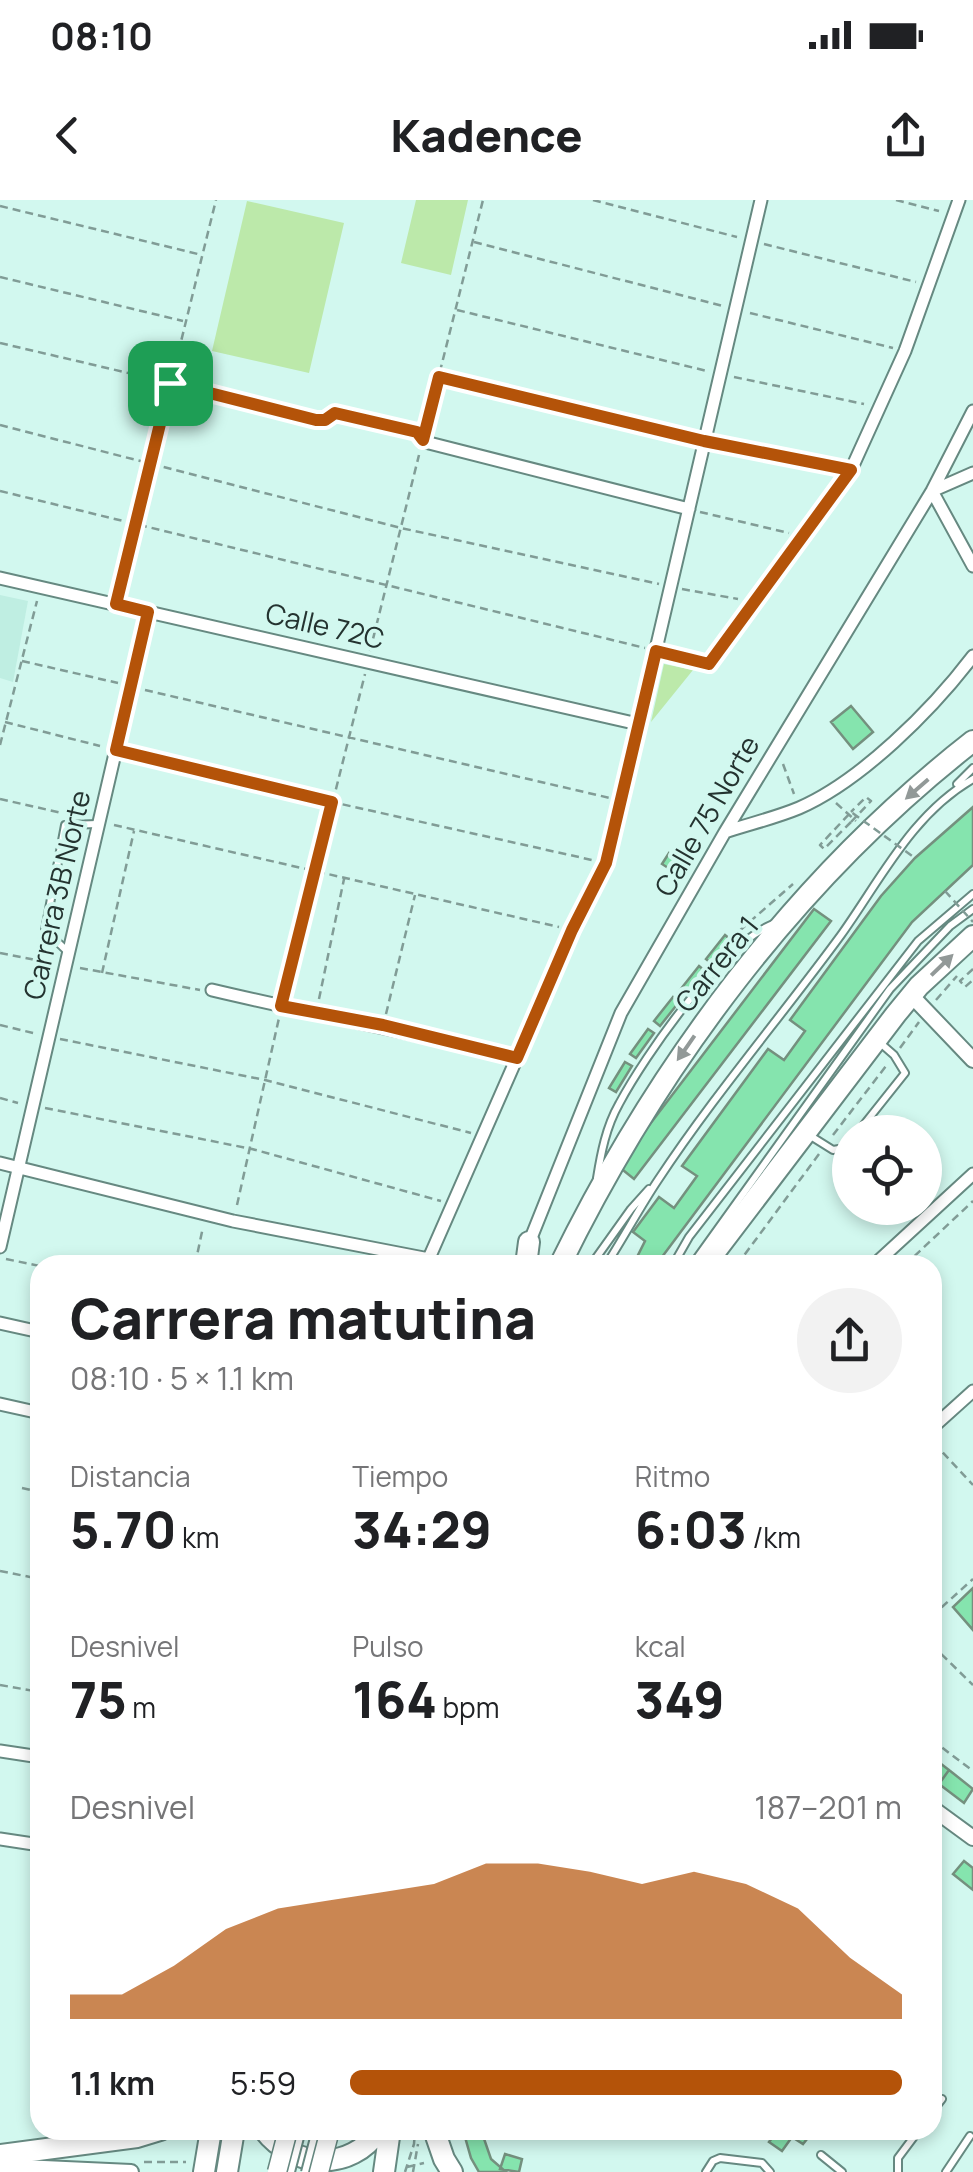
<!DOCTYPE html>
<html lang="es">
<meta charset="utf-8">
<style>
body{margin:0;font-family:Manrope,sans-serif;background:#f2f2f2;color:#202124;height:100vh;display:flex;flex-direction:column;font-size:38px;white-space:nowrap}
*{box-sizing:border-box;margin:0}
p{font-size:32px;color:#757577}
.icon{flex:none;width:55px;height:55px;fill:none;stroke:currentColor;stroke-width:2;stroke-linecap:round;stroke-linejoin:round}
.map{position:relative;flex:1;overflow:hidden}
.drawer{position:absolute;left:30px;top:1055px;width:912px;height:885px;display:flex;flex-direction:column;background:#fff;border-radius:30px;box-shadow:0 5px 15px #0003}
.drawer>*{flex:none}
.fabs{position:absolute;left:832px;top:915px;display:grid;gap:20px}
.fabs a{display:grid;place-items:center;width:110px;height:110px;border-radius:50%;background:#fff;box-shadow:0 5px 15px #0003;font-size:50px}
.pin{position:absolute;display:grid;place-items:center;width:85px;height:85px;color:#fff;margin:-42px;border-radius:20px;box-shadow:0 5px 15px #0006}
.round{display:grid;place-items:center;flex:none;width:105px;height:105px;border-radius:52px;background:#f2f2f2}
.head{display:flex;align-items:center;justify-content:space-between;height:170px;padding:0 40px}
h1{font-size:55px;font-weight:800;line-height:75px}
.figures{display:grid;grid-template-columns:repeat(3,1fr);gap:15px;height:170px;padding:10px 40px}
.figures div{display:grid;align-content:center}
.figures b{font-size:50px;font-weight:800}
.figures small{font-size:28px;font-weight:400}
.figures p{font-size:28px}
.chart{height:280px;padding:20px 40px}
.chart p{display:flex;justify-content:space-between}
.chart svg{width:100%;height:180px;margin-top:10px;fill:#b45309;opacity:.7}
ul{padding:0 40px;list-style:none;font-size:32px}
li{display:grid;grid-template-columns:160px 120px 1fr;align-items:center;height:75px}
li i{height:25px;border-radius:12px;background:#b45309}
.status{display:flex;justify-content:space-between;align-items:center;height:70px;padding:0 50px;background:#fff;direction:ltr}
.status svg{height:28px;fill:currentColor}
header{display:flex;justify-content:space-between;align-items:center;height:130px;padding:0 40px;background:#fff;font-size:45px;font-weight:800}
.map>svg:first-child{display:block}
</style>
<div class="status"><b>08:10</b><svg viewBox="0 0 49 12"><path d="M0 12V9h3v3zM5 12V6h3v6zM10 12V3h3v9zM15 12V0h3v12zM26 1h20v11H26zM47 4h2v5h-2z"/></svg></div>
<header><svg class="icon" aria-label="back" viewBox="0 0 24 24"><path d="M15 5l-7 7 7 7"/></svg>Kadence<svg class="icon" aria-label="share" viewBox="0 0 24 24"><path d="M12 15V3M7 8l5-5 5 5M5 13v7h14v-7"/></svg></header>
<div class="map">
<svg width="973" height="1972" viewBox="0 0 973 1972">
<rect width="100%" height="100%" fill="#d2f8ef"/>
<path fill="#bfeee2" d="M0,395L28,401L13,482L0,478Z"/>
<path fill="#bce9aa" d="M416,0H468L451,75L401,63Z
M247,1L344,23L309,173L212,151Z
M664,464L693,470L651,522Z"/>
<path fill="#85e4ae" stroke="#74907e" stroke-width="2.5" d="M851,506L873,532L853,549L831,522Z
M973,607V665L912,722L656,1065H633L645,1041L633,1032L659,997L674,1008L697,976L682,966L768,849L784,860L805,831L790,820L881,696L915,658Z
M669,653L689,665L682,677L662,664Z
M814,709L831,721L634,979L618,966Z
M725,735L731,740L712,764L706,759Z
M699,766L705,771L686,795L680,790Z
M673,797L679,802L660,826L654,821Z
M648,829L654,833L636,858L630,854Z
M625,862L632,866L616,892L609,888Z
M973,1388V1430L953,1407Z
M932,1557L949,1570L939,1584L932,1579Z
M949,1570L973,1589L964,1603L939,1584Z
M964,1661L973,1668V1690L953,1674Z
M463,1930H481L491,1959L506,1972H479L471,1958Z
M778,1930H806L811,1934L803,1944L792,1937L782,1951L769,1942Z
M505,1954L522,1959L519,1972L500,1969Z"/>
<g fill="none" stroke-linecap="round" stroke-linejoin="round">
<g stroke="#668981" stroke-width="10">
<path id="service" d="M957,584L973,568
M69,753L45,730L65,625L98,624
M858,932L905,873L894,855L878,841
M809,935L833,950L845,948L850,942
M597,978C601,953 606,927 619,904C645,855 722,745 773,724
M591,1065L631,1009L649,989
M606,1065C624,1037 640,1007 658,980C714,895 781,817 841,735C881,679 912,614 973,579
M673,1065L689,1037L918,741L973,694
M692,1065L890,789L950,726L973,709
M37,1643L40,1622
M932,1912L942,1899
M821,1955L842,1972
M706,1972L713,1961L720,1958L762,1963L770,1972
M898,1972V1958L919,1930
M946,1972L970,1936"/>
</g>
<g stroke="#668981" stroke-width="15">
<path id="minor" d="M335,213L417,233L429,243L689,309
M973,273L932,291L973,366
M0,378L638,524
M709,464L851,270L905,151L959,0
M725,632C749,624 775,618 799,608C861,581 932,510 973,456
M212,790C313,814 415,833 517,858
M0,963L233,1021L429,1059
M0,1047L148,412
M527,1048L621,813L725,632L932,291L973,211
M426,1065L573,730L606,663L761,0
M874,1065L973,974
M0,1123L40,1132
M0,1204L40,1213
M932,1228L973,1191
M0,1551L40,1557
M0,1639L40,1645"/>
</g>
<g stroke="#668981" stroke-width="18">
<path id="tertiary" d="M911,795L973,860
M932,1608L973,1638
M0,1966L131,1972"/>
</g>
<g stroke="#668981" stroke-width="24">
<path id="trunk" d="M526,1065L529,1042
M560,1065C658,865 796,679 973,541
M705,1065L896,814L919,786L973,736
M264,1930C294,1969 351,1972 379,1930
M434,1930L444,1959L452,1972
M0,1955L137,1937L160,1930
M204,1972L211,1930
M227,1972L234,1930
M384,1972L390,1930"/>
</g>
<path stroke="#819c96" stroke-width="2.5" stroke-dasharray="8 5" stroke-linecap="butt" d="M593,0L737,37
M896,0L939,11
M0,6L202,55
M474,42L723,106
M764,44L916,82
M0,77L183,121
M457,110L707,171
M750,113L893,148
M0,143L325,219
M440,177L690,237
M734,177L864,204
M427,223L483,0
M0,225L401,328L659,384
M718,243L837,267
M0,291L645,448
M700,312L789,333
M682,389L738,399
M119,392L216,0
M370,451L419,255
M667,454L698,461
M22,461L118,483
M145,490L610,598
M5,522L100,546
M0,545L37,401
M128,552L332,602L592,660
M783,564L794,594
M0,599L62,613
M836,603L856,621
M851,622L871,601L866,597L851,612
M114,625L559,727
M730,739L793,684
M0,753L52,763
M80,768L200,790
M973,769L960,781L965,787L973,780
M102,773L134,631
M285,791L365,474
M319,799L344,679
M936,800L957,776
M386,814L415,695
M0,825L37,834
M60,839L265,880L471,933
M900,848L919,822
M0,898L18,903
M45,908L252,949L441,1001
M833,935L886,866
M237,1005L279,818
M6,1059L40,1066
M195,1065L203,1027
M737,1065L819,954
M905,1065L973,1001
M934,1243L973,1285
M22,1288L40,1292
M0,1371L40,1379
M932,1416L973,1379
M932,1445L973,1485
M0,1485L40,1492
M932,1540L973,1571
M144,1962H186
M407,1967L424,1963
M405,1972L414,1944L415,1930"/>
<use href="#service" stroke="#fff" stroke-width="6"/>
<use href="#minor" stroke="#fff" stroke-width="11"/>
<use href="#tertiary" stroke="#fff" stroke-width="14"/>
<use href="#trunk" stroke="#fff" stroke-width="20"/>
<g stroke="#668981" stroke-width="10" stroke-linecap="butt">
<path id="service-bridge" d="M291,1972L302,1930
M305,1972L316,1930"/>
</g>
<g stroke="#668981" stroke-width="21" stroke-linecap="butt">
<path id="primary-bridge" d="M277,1972L288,1930
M319,1972L330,1930"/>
</g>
<path stroke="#819c96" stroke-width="2.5" stroke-dasharray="8 5" stroke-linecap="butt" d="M851,622L824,649L820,645L851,612L915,658
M945,691L973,722
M413,1972L418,1944"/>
<use href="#service-bridge" stroke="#fff" stroke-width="6"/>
<use href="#primary-bridge" stroke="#fff" stroke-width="18"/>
</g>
<defs><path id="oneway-solid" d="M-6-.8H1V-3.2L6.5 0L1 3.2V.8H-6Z" transform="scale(2.5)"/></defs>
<g fill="#929998">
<use href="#oneway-solid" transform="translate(917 589) rotate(139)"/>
<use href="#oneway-solid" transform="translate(942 765) rotate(-44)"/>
<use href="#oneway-solid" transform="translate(686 848) rotate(125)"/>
</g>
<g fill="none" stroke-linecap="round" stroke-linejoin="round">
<g stroke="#fff" stroke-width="20">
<path id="route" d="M439,177L704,241L851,270L709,464L656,451L606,663L572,730L517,858L383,825L281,806L332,602L116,550L148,412L116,404L170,183L316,220H325L335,213L417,232L423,240Z"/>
</g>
<use href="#route" stroke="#b45309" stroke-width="12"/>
</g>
<g text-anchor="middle" stroke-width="8" stroke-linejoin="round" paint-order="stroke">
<g font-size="28" fill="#243330" stroke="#d2f8ef">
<text transform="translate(325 426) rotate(13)" y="10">Calle 72C</text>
<text transform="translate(707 616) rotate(-60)" y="10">Calle 75 Norte</text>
<text transform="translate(57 695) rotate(-77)" y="10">Carrera 3B Norte</text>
<text transform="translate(717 764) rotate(-51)" y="10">Carrera 1</text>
</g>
</g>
</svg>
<div class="fabs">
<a><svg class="icon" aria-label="locate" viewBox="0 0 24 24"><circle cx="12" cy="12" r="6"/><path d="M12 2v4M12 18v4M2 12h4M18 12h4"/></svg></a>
</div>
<div class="pin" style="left:170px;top:183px;background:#1e9e55"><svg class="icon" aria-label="arrive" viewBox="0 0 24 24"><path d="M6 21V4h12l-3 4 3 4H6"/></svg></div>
<section class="drawer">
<div class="head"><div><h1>Carrera matutina</h1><p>08:10 · 5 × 1.1 km</p></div><a class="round"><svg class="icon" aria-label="share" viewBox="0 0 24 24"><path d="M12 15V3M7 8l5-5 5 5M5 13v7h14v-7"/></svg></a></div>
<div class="figures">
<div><p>Distancia</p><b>5.70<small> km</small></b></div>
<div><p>Tiempo</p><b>34:29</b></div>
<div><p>Ritmo</p><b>6:03<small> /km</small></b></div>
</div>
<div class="figures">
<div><p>Desnivel</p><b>75<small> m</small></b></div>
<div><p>Pulso</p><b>164<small> bpm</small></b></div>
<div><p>kcal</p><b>349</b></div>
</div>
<div class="chart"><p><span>Desnivel</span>187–201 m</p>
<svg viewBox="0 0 160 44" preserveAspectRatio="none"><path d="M0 44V38L10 38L20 31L30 22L40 17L50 15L60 13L70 11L80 6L90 6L100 8L110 11L120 8L130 11L140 17L150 29L160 38V44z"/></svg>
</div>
<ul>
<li><b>1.1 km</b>5:59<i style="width:100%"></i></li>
</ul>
</section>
</div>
